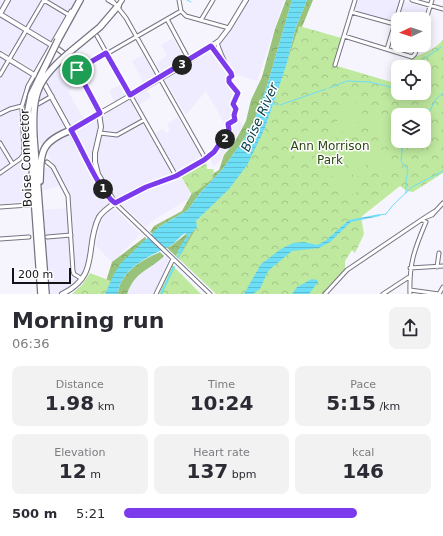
<!DOCTYPE html>
<style>
body{margin:0;font-family:"DejaVu Sans",sans-serif;background:#f2f2f3;color:#2b2b33;height:100vh;display:flex;flex-direction:column;font-size:15px;white-space:nowrap}
*{box-sizing:border-box;margin:0}
p{font-size:13px;color:#7c7c81}
.icon{flex:none;width:22px;height:22px;fill:none;stroke:currentColor;stroke-width:2;stroke-linecap:round;stroke-linejoin:round}
.map{position:relative;height:294px;overflow:hidden}
.details{display:flex;flex-direction:column;background:#fff;flex:1}
.details>*{flex:none}
.needle{width:26px;rotate:266deg}
.buttons{position:absolute;left:391px;top:12px;display:grid;gap:8px}
.buttons a{display:grid;place-items:center;width:40px;height:40px;border-radius:8px;background:#fff;box-shadow:0 2px 10px #0003;font-size:20px}
.scale{position:absolute;left:12px;bottom:10px;width:59px;box-sizing:border-box;padding-left:4px;border:2px solid #131318;border-top:0;font-size:11px;line-height:14px;white-space:nowrap;color:#131318;-webkit-text-stroke:3px #fff;paint-order:stroke}
.pin{position:absolute;display:grid;place-items:center;width:34px;height:34px;color:#fff;margin:-17px;border:2px solid #fff;border-radius:50%;box-shadow:0 1px 4px #0007}
.km{position:absolute;width:20px;height:20px;margin:-10px;border-radius:50%;background:#222;color:#fff;font-size:11px;line-height:20px;text-align:center}
.round{display:grid;place-items:center;flex:none;width:42px;height:42px;border-radius:8px;background:#f2f2f3}
.overview{display:flex;align-items:center;justify-content:space-between;height:68px;padding:0 12px}
h1{font-size:22px;font-weight:700;line-height:30px}
.stats{display:grid;grid-template-columns:repeat(3,1fr);gap:6px;height:68px;padding:4px 12px}
.stats div{display:grid;align-content:center;border-radius:8px;background:#f2f2f3;text-align:center}
.stats b{font-size:20px;font-weight:700}
.stats small{font-size:11px;font-weight:400}
.stats p{font-size:11px}
ul{padding:0 12px;list-style:none;font-size:13px}
li{display:grid;grid-template-columns:64px 48px 1fr;align-items:center;height:30px}
li i{height:10px;border-radius:5px;background:#7c3aed}
.map>svg:first-child{display:block}
</style>
<div class="map">
<svg width="443" height="294" viewBox="0 0 443 294">
<defs>
<pattern id="forest-crowns" width="20" height="18" patternUnits="userSpaceOnUse"><rect width="20" height="18" fill="#99c37a"/><path d="M2 6a3 3 0 1 1 6 0M12 15a3 3 0 1 1 6 0" fill="none" stroke="#83a769"/></pattern>
<pattern id="park-crowns" width="20" height="18" patternUnits="userSpaceOnUse"><rect width="20" height="18" fill="#bfe99f"/><path d="M2 6a3 3 0 1 1 6 0M12 15a3 3 0 1 1 6 0" fill="none" stroke="#a3c788"/></pattern>
<pattern id="water-rules" width="6" height="5" patternUnits="userSpaceOnUse"><rect width="6" height="5" fill="#6cdef6"/><path d="M0 2.5h6" fill="none" stroke="#5dbed2"/></pattern>
</defs>
<rect width="100%" height="100%" fill="#f6f5fe"/>
<path fill="#eeecfe" d="M0,0H39L66,17L34,70L0,50Z
M48,0H76L69,13Z
M248,0H284L257,81L238,75L231,81L240,93L235,103L239,108L236,115L243,125L233,142L224,152L222,159L213,167L208,154L228,130L206,91L186,115L164,79L195,61L220,42L227,35Z
M357,0H401L426,8L423,19H399L401,13L410,14L396,10L393,21L354,10Z
M173,38L184,58L162,72L156,63L167,56L161,45Z
M143,55L155,75L146,82H143L132,61Z
M0,57L34,78L26,96L23,111L30,201L0,204Z
M65,59L69,62L79,82L68,91L86,123L117,106L109,91L120,85L129,100L147,90L151,97L134,108L150,136L163,129L166,133L170,131L167,124L178,117L201,157L178,171L190,192L188,199L154,220L146,227L123,206L118,197L102,209L91,228L86,263L83,271L69,289L58,294H48L44,210L72,208L71,199L66,185L39,140L38,109L40,94L45,81Z
M42,168H52L62,185L42,191Z
M113,209L116,210L140,234L112,262L96,246L101,222L104,216Z
M165,256L170,261L154,294H127L130,286L139,275Z"/>
<path fill="url(#forest-crowns)" d="M286,0H292L267,86L254,121L242,142L222,170L200,193L188,210L159,227L153,234L150,232L154,226L182,211L192,193L212,179L214,173L219,170L224,155L234,143L246,121L251,100L262,77L275,29Z
M307,0H313L286,66L296,27Z
M263,131L259,153L180,260L166,247L171,246L187,233V236L178,252L180,254L190,235Z
M145,237L147,240C141,243 140,246 135,250C121,263 113,277 105,294H102L112,262Z
M160,252L164,256C149,271 135,271 127,294H118C120,272 142,260 160,252Z"/>
<path fill="url(#park-crowns)" fill-rule="evenodd" d="M299,26L345,39L337,66L398,84V93H424V67H409L411,59H409C424,53 431,52 443,40V173L413,192L407,191L400,186L361,217L364,234L355,253L352,250L345,261V269L322,294H216L176,256L178,252L181,254L195,230L196,221L229,188L247,165L265,128ZM398,115H424V141H398Z
M206,162L207,169H213L214,172L212,179L192,195L181,176Z
M172,265L201,294H159Z
M90,273L111,281L105,294H72L82,285Z"/>
<path fill="#bfe99f" d="M349,98L365,107L351,136L334,127Z
M378,111L398,137L384,148L364,121Z
M310,128L324,140L303,164L289,152Z
M332,135L345,146L325,169L313,158Z
M374,143L395,165L383,175L363,153Z
M353,145L369,170L355,178L340,153Z
M345,164L357,192L342,198L330,171Z"/>
<path fill="url(#water-rules)" d="M292,0H307L296,27L286,66L265,128L247,165L229,189L196,221L197,227L190,235L181,254L177,252L187,236L186,233C180,235 176,243 170,246C150,256 120,268 118,294H105L114,274L121,263L159,227L188,210L200,193L222,170L242,142L254,121L267,86Z
M380,214V216L351,222L330,242L319,248L292,251L268,271L260,289L253,294H244L261,264L281,249L293,243L304,242L317,245L325,241L349,220Z
M312,279L317,280L318,282L309,294H292L297,287Z"/>
<g fill="none" stroke-linecap="round" stroke-linejoin="round">
<path stroke="#6cdef6" stroke-width="1" d="M187,0L191,2
M419,67L424,59L441,47
M329,88L347,81L370,82L398,89
M273,104H278
M280,105L326,89
M424,116L429,112L436,99L443,93
M403,141L401,161L408,170L406,180V193
M380,215L386,214L393,205L412,187L443,171"/>
<path stroke="#6cdef6" stroke-width="2" d="M178,257L181,251
M161,294L174,267"/>
<g stroke="#767481" stroke-width="5">
<path id="minor" d="M44,0L69,15
M108,0L118,6
M112,0L126,18L205,158
M179,0L181,11L186,16L229,28
M412,0L443,9
M351,12L398,25
M167,19L189,60
M201,20L213,0
M424,26L432,0
M97,36L176,176
M344,36L412,57L415,54L418,45
M211,46L231,73
M387,49L402,0
M335,65L355,0
M77,71L181,11
M0,75L44,0
M38,104L52,96
M0,114L10,109L22,106
M100,133L117,135L144,120
M0,143L12,163
M47,162L53,167L68,196L73,271L74,274L82,279
M0,173L20,159L24,154L22,106L28,86L71,11
M0,207L29,205
M435,211L424,218L432,215L443,203
M47,237L71,235
M0,239L29,237
M437,267L439,253
M410,268L443,266
M410,290L439,294L443,287
M156,294L173,259
M210,294L115,203L146,187L176,176L204,160L214,152L229,130L228,124L235,120L234,115L236,109L233,104L238,93L228,79L232,76C227,66 220,54 217,42
M325,294L347,270L424,218
M383,294L409,277
M410,294C409,264 414,250 426,222L422,220"/>
</g>
<g stroke="#767481" stroke-width="6">
<path id="major" d="M118,6L122,0
M0,14L58,49L71,59L99,113L101,127L95,153V162L98,174L115,203
M0,14L8,0
M0,54L36,76L45,85L102,188L111,201L115,203
M71,130L175,70L219,41L229,28L246,0
M62,294C101,276 84,246 99,217C103,211 109,207 115,203"/>
</g>
<g stroke="#767481" stroke-width="8">
<path id="highway" d="M58,40L80,0
M71,51L100,27L118,6
M34,138L46,294
M30,139L41,294
M40,181C41,150 41,142 71,130"/>
</g>
<use href="#minor" stroke="#fff" stroke-width="3"/>
<use href="#major" stroke="#fff" stroke-width="4"/>
<use href="#highway" stroke="#fff" stroke-width="5.5"/>
<g stroke="#767481" stroke-width="8" stroke-linecap="butt">
<path id="highway-bridge" d="M34,138C32,94 36,80 71,51
M30,139L28,110L31,95L58,40"/>
</g>
<use href="#highway-bridge" stroke="#fff" stroke-width="5.5"/>
</g>
<g fill="none" stroke-linecap="round" stroke-linejoin="round">
<g stroke="#fff" stroke-width="8">
<path id="route" d="M211,46L231,73L232,76L229,78V82L238,93L233,104L236,109L234,115L235,120L228,124L229,130L214,152L204,160L176,176L146,187L115,203C101,194 81,147 71,130L100,113L77,70L106,53L130,95Z"/>
</g>
<use href="#route" stroke="#7c3aed" stroke-width="5"/>
</g>
<g text-anchor="middle" stroke-width="3" stroke-linejoin="round" paint-order="stroke">
<g font-size="12" fill="#2c4613" stroke="#fff">
<text x="330" y="150">Ann Morrison<tspan x="330" dy="14">Park</tspan></text>
</g>
<g font-size="12" fill="#131318" stroke="#fff">
<text transform="translate(26 158) rotate(-92)" y="4">Boise Connector</text>
</g>
<g font-size="13" font-style="italic" fill="#10444e" stroke="#fff">
<text transform="translate(259 117) rotate(-66)" y="5">Boise River</text>
</g>
</g>
</svg>
<div class="buttons">
<a><svg class="needle" viewBox="-14 -14 28 28"><path d="M0-13l5 13h-10z" fill="#e53935"/><path d="M0 13l5-13h-10z" fill="#7c7c81"/></svg></a>
<a><svg class="icon" aria-label="locate" viewBox="0 0 24 24"><circle cx="12" cy="12" r="6"/><path d="M12 2v4M12 18v4M2 12h4M18 12h4"/></svg></a>
<a><svg class="icon" aria-label="layers" viewBox="0 0 24 24"><path d="M12 4l9 5-9 5-9-5zM3 14l9 5 9-5"/></svg></a>
</div>
<div class="scale">200 m</div>
<div class="pin" style="left:77px;top:70px;background:#1e9e55"><svg class="icon" aria-label="arrive" viewBox="0 0 24 24"><path d="M6 21V4h12l-3 4 3 4H6"/></svg></div>
<b class="km" style="left:103px;top:189px">1</b>
<b class="km" style="left:225px;top:139px">2</b>
<b class="km" style="left:182px;top:65px">3</b>
</div>
<section class="details">
<div class="overview"><div><h1>Morning run</h1><p>06:36</p></div><a class="round"><svg class="icon" aria-label="share" viewBox="0 0 24 24"><path d="M12 15V3M7 8l5-5 5 5M5 13v7h14v-7"/></svg></a></div>
<div class="stats">
<div><p>Distance</p><b>1.98<small> km</small></b></div>
<div><p>Time</p><b>10:24</b></div>
<div><p>Pace</p><b>5:15<small> /km</small></b></div>
</div>
<div class="stats">
<div><p>Elevation</p><b>12<small> m</small></b></div>
<div><p>Heart rate</p><b>137<small> bpm</small></b></div>
<div><p>kcal</p><b>146</b></div>
</div>
<ul>
<li><b>500 m</b>5:21<i style="width:76%"></i></li>
</ul>
</section>
